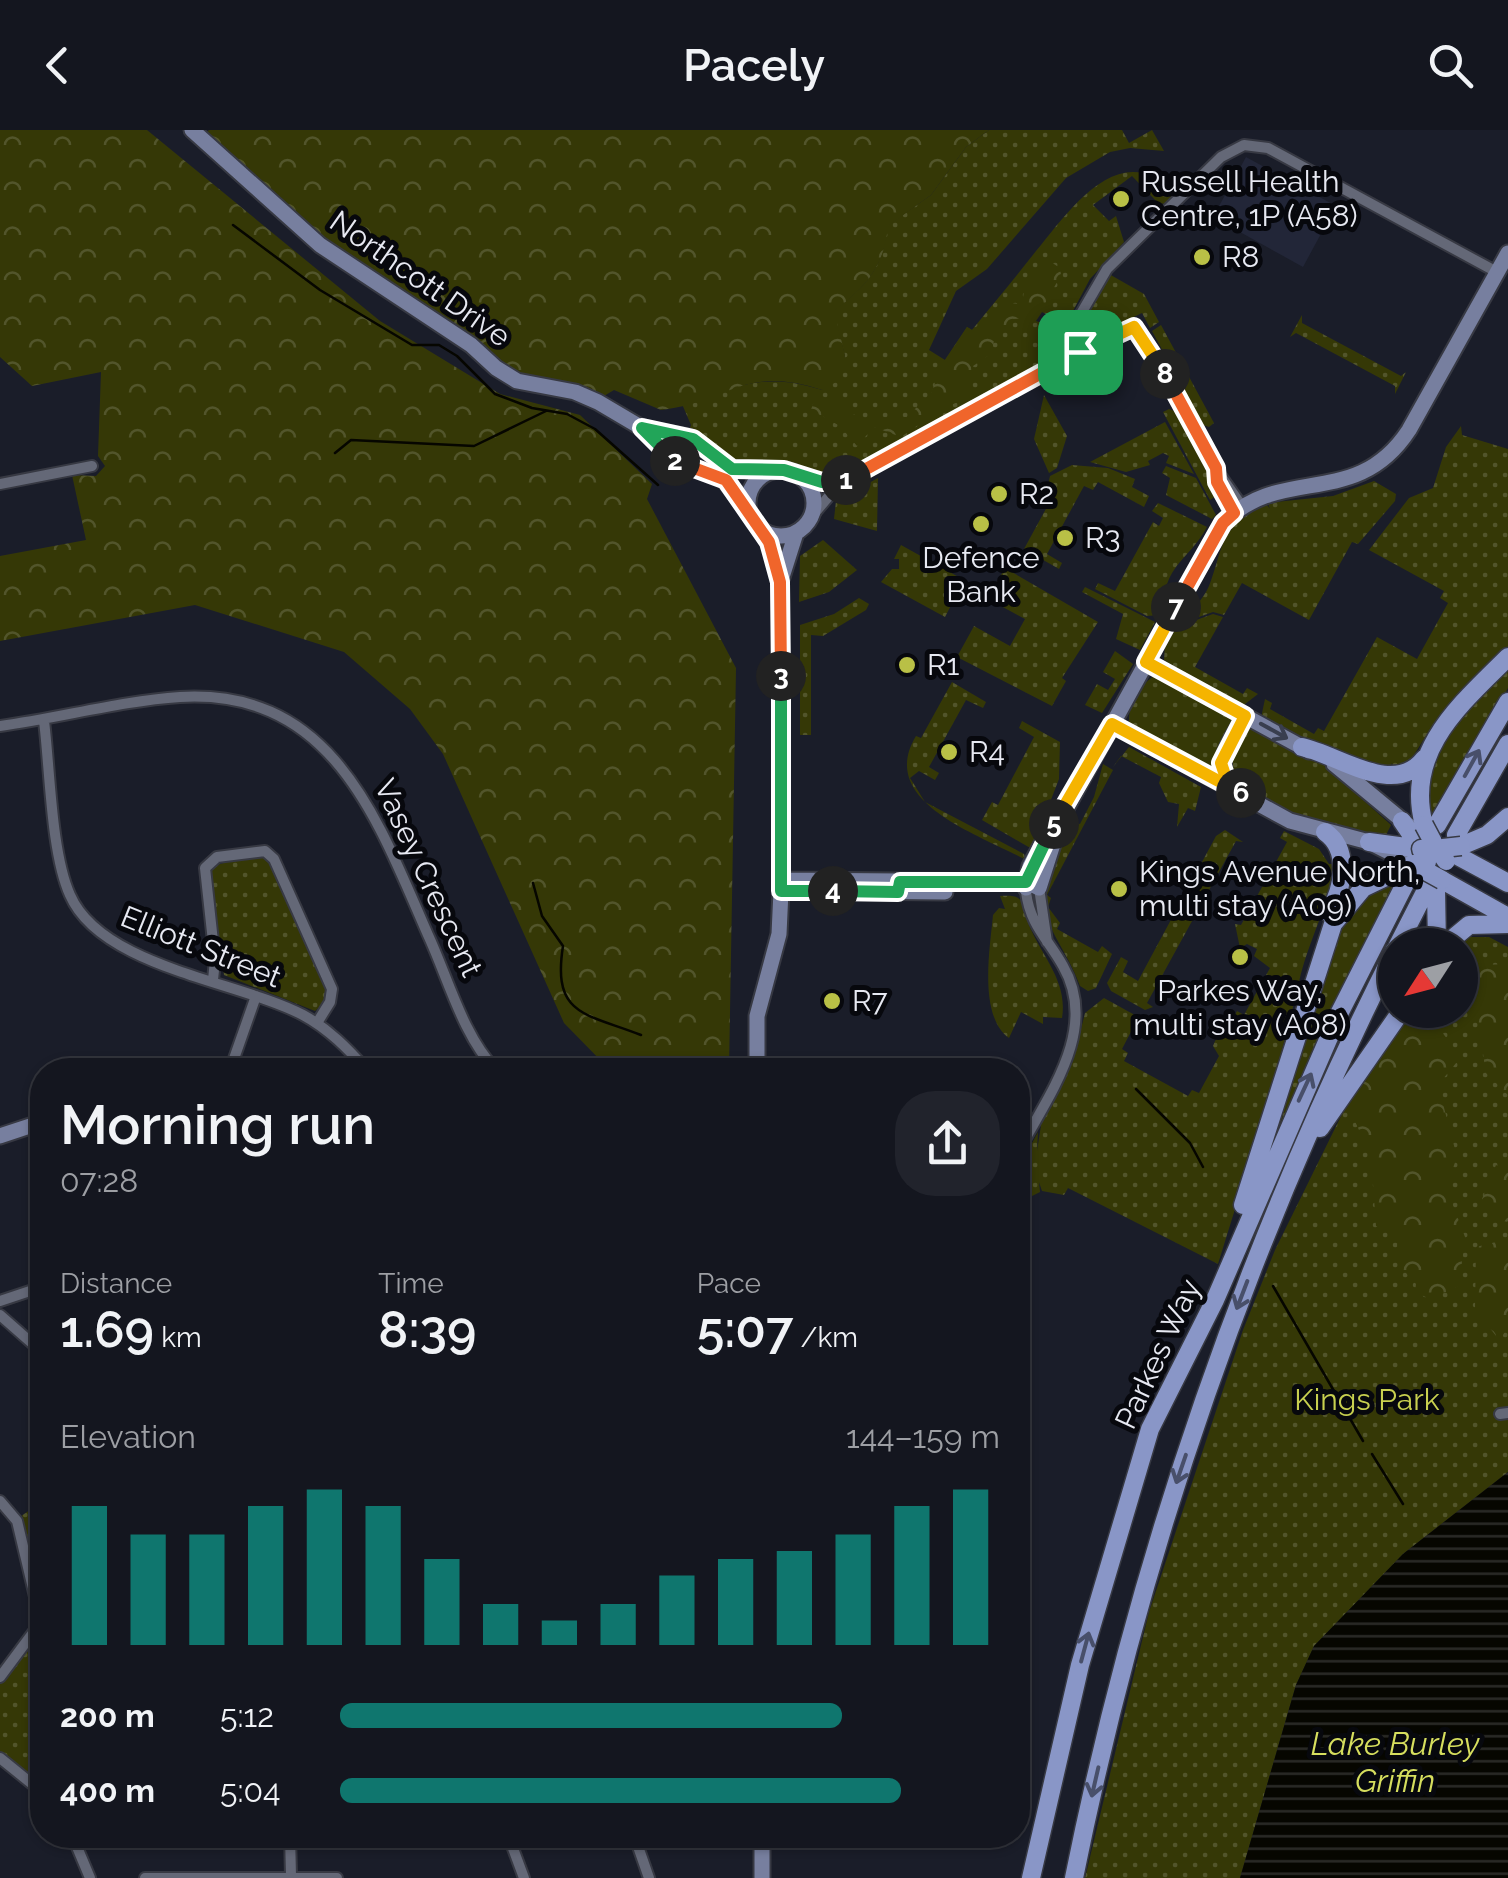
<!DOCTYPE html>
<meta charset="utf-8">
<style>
body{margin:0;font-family:Raleway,sans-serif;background:#21232c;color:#f1f3f6;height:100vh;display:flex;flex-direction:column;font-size:38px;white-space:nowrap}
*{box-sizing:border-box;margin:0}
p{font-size:32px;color:#9d9fa4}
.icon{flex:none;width:55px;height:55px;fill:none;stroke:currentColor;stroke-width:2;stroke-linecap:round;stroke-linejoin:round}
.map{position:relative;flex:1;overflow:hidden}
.sheet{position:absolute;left:30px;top:928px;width:1000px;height:790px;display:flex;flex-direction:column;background:#14161f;border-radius:40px;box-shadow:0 2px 8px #0004,0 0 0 2px #33353d}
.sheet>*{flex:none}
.needle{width:65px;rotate:234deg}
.fabs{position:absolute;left:1378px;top:798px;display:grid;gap:20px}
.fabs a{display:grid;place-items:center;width:100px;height:100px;border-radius:50%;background:#14161f;box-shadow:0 2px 8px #0004,0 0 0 2px #33353d;font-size:50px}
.pin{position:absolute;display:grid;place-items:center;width:85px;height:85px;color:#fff;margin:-42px;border-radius:20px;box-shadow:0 5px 15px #0006}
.km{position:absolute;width:50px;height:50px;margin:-25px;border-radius:50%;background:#222;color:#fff;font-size:28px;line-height:50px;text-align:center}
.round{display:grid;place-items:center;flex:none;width:105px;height:105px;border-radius:40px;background:#21232c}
.head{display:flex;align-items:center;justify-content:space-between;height:170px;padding:0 30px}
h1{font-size:55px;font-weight:600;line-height:75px}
.metrics{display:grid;grid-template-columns:repeat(3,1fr);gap:15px;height:170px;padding:10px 30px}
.metrics div{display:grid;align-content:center}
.metrics b{font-size:50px;font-weight:600}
.metrics small{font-size:28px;font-weight:400}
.metrics p{font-size:28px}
.chart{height:280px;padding:20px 30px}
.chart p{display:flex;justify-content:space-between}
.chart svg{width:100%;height:180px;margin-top:10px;stroke:#0f766e;stroke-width:6}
ul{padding:0 30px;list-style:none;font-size:32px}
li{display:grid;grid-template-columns:160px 120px 1fr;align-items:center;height:75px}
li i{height:25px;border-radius:12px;background:#0f766e}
header{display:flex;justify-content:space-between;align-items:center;height:130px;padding:0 30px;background:#14161f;font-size:45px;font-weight:600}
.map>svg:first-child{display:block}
</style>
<header><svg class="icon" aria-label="back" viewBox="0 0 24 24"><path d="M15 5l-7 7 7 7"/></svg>Pacely<svg class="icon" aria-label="search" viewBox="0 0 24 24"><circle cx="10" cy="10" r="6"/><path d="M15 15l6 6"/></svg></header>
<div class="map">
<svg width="1508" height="1748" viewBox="0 0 1508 1748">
<defs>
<pattern id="green-dots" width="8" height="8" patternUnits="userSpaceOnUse" patternTransform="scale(2.5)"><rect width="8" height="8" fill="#353806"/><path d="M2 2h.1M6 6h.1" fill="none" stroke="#52552b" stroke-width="1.8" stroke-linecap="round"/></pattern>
<pattern id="forest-crowns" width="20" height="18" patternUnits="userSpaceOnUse" patternTransform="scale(2.5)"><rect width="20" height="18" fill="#353806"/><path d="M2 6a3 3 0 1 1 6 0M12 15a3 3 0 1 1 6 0" fill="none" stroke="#52552b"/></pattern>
<pattern id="water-rules" width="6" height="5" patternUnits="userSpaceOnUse" patternTransform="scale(2.5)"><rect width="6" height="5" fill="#060600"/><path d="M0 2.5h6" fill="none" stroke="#2a2a26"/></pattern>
</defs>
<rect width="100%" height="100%" fill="#1a1d29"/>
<path fill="#222638" d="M1246,27L1336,76L1303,137L1213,87Z"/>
<path fill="url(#green-dots)" d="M989,0H1122L1129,13L1152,0L1164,21L1130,18L1110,22L1066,48L987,139L956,161L929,220L945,230L967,197L972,200C993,174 1015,148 1036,121C1069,81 1121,3 1176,65L1166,74L1158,73L1132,46L1093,75L1109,91L1116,86L1124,112L1090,149L1066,194L1042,182L1036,191L1064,200L1066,222L829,350L792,334L761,337L721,330L718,318L711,320L708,311L689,300L691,295L682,274C737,257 764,241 822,260L845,226L833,181C866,157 884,137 887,96L931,65L966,17Z
M1109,144L1144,164L1159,192L1150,198L1142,183L1083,211L1077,204L1078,195Z
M1302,185V193L1401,246L1406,242L1395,264V256L1296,203L1290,207Z
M1161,195L1214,293L1209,297L1203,295L1152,201Z
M1044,265L1067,306L1057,338L1049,343L1034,309Z
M1169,279L1174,281L1219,364L1210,370L1163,282Z
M1165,292L1194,344L1166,333L1169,326L1163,323L1148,331L1150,335L1126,342L1090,332Z
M1461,296L1462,305L1508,319V518L1436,590L1412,628L1393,638L1392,633L1389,639L1357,632L1261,588L1265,569L1272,573L1270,579L1314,604L1318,598L1324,601L1377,507L1417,529L1448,473L1440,468L1444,461L1369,420L1409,368L1433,358L1446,317Z
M1072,335L1108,338L1135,349L1132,357L1149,366L1144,377L1098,352L1093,360L1084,356L1047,424L1062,433L1059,439L1024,419L1048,375L1044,372L1050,346Z
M1166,336L1196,348L1216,385L1212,389L1166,365L1170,348L1162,343Z
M878,348L877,401L834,389L836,371Z
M1374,351L1396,364L1395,371L1358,414L1352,412L1309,490L1242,453L1224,485L1213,482L1179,494C1190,481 1202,472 1209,456C1224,418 1218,395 1267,375L1270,379L1268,374L1276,372L1333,366Z
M1158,373L1207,397C1198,414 1185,425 1176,437C1165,451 1164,468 1159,485L1147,486L1095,459L1098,453L1115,461L1153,392L1159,396L1163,388L1152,381Z
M823,410L857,440L829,462L799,472L800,426Z
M901,415L964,450L945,487L881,452L892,439H899V429H894Z
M1005,438L1098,492L1062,548L1066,551L1052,576L957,527L974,496L1010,516L1025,489L988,469Z
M1085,457L1155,492L1140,520L1116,509L1123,484L1082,462Z
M859,468L869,474L866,480L823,506L811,505V605H800V495L834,484Z
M1213,484L1223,487L1195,537L1243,564L1247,558L1258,564L1240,578L1164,530L1165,515L1174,498Z
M1115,521L1133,534L1102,583L1085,575L1097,554L1108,560L1115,549L1103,542Z
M1508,534V558L1432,686L1425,661L1438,613Z
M1156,545L1239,588L1217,643L1130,597C1125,579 1140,553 1156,545Z
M952,552L986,572L983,578L966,570L929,637L939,643L935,650L919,641L910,648L925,672L1024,724L1026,730C979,704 876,672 916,606L921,608Z
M1022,591L1060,612L1059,649L1032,719L982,690L992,672L998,675L1034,607L1019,598Z
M1246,595L1322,633L1391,695L1384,709L1283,682L1230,647L1225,638Z
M1129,617L1201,657L1195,681L1188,678L1177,697L1179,674L1168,672L1159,653L1161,647L1121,626L1113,637Z
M1103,634L1113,640L1047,765L1051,768L1048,777L1060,793L1057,799L1098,822L1102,816L1112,824L1096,858L1088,861L1080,856C1060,803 1032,794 1053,733C1059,716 1062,704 1075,693L1080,694L1094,667Z
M1225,700L1243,712L1236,711L1147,873L1153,877L1145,880L1111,861L1107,853L1121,827L1128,831L1123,842L1138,851L1216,706Z
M1284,701L1319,719L1329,734H1335C1329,776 1308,811 1299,852C1277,947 1247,1040 1218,1134L1068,1058L1064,1065L1042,1061L1039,1052L1040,1062L1018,1073V1039L1038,1002L1037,1021L1042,989L1073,931L1085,883L1104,868L1142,889V897L1135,894L1122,919L1128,923L1124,931L1188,966L1192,960L1199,963L1219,926L1213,916C1218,901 1230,895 1237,881L1244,885L1270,838L1254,826L1257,819L1247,814L1240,818L1235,794L1241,795L1287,712L1280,708Z
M258,723L270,729L328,858L326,871L315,881L224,845L210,737Z
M1398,750L1279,996L1276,994L1338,797L1367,762Z
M1000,766C1007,766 1017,764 1022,772C1026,778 1026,788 1029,795C1042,827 1068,851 1062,888L1043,887V894L1021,882L1009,908C978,886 990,818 993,785L999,778L1005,779Z
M1466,802L1469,807H1489L1508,817V1342L1403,1424L1314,1516L1296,1555L1240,1748H1085L1149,1482L1243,1200L1275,1120L1347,974L1412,880H1460V815H1451Z
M42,1371V1474L20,1387Z
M42,1498V1653L0,1621V1553Z"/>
<path fill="url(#forest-crowns)" d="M0,0H147L380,191L500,264L580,285L652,354L647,369L736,538L729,940H610L564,893L443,624L410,579L344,522L195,475L0,511V426L86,410L72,345L96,346L105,336L98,326L101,242L32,256L0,227Z
M209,0H989L966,17L931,65L888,96C884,137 866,157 834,181L845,225L841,249L822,260C743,234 729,272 661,280L614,260L599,269L519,246L351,134L204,5Z
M1051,132L1060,138L1061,145L1037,188L1012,189L995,206L991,224L973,236L970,267L941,279L901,307L874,297L857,316L840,296L811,280L816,264L837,272L859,288L907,287L932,262L938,243L947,240L945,230L967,197L972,200L1008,173L1022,174L1024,161Z
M1508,834V965L1486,943L1478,891L1460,874V863L1484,835Z
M1412,880H1425L1461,927L1438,955L1457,1027L1446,1057L1465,1107L1459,1156L1430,1169L1415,1162L1416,1154L1398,1134L1397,1106L1376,1096L1371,1026L1347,974Z
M1496,1035L1508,1042V1092L1494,1089L1482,1069Z
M1508,1109V1195L1500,1211L1475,1179L1476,1117Z"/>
<path fill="url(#water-rules)" d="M1508,1342V1748H1240L1296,1555L1314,1516L1403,1424Z"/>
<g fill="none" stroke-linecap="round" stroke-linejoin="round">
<path stroke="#060600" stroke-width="2.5" d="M233,95L320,160L412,215H439L457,226L495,264L532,278L567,284L595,299L658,355
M335,323L351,310L474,316L546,281
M533,753L542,786L563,816C552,886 585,883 641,905
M1136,959L1190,1013L1203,1037
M1273,1156L1363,1311
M1372,1324L1403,1374"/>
<g stroke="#373943" stroke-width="14">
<path id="street" d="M1080,223L1072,199L1107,139L1221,27L1244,15L1268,18L1495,141
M1216,339L1217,352L1234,383
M798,345L818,352H840
M0,354L92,336
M813,385L841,352L1131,197L1146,209L1216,339L1242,376
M44,591C50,639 51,723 70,765C101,837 238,851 303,885C329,899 348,919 367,940
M0,596C60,588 120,571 180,567C333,558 378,691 428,805C448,848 463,906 496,940
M1039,758L1047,812
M213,850L215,830L205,738L217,727L265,721L274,729L332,859L330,872L317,893
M230,940L256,866
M1018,1022C1047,967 1100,900 1063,836C1048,809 1030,795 1026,762
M0,1171L42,1157
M0,1185L42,1222
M1500,1284L1508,1283
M0,1371L17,1391L41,1492L0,1547
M0,1628L42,1662
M72,1705L90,1748
M290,1705L291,1746
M508,1705L524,1748
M634,1705L649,1748
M145,1748H337"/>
</g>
<g stroke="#373943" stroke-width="19">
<path id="secondary" d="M192,0L320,115L471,215L496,238L517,251L575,262L598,272L642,298L678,333L722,347L749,382
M646,299L689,307L729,338L770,342
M748 373a33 33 0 1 1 66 0a33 33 0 1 1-66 0Z
M782,447L796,403
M1146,532L1309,621
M1112,594L1290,691L1369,712L1413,734
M1334,634L1409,696
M1234,656C1210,633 1232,610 1245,586
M781,750L1027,752L1039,758
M1026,758L1030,736L1044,710
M1039,758L1062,686L1223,393C1282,333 1356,381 1409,300L1508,123
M843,761L945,762
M757,940V886L779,804L781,761L780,451L774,423L762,401
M0,1006L42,992
M762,1748V1705"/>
</g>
<g stroke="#373943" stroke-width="21">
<path id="primary" d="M1302,617C1339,625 1394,668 1424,629
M1402,691L1421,719
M1424,695C1404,621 1461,574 1508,527
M1437,695L1508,572
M1325,702C1351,720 1343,759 1329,783
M1456,705L1508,614
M1369,712L1421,719
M1461,716L1487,705L1508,687
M1456,725L1508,753
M1442,750L1508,787
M1436,760L1437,815
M1398,815L1426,760
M1445,815L1469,795L1508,794
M1320,998L1402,880
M1243,1075L1333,794L1363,758L1413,734
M1031,1748L1080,1535L1150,1299L1215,1170L1340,882L1407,750
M1074,1748C1139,1426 1247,1113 1395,820"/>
</g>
<use href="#street" stroke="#646877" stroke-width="10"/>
<use href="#secondary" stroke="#777f9f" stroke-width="15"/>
<use href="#primary" stroke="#8996c7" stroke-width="18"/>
<g stroke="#373943" stroke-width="21" stroke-linecap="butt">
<path id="primary-bridge" d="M1424,695L1433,712
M1443,718L1461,716
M1427,732L1421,719L1437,718L1446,731
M1413,734L1442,750"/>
</g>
<use href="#primary-bridge" stroke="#8996c7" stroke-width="18"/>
</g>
<defs><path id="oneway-shaft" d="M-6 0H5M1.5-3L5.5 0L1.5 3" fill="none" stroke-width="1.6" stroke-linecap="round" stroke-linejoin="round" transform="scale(2.5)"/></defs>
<use stroke="#393e4f" href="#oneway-shaft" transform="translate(1274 601) rotate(29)"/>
<g stroke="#484f6a">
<use href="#oneway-shaft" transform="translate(1472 633) rotate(-61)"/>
<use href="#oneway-shaft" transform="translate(1305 957) rotate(-65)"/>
<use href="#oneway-shaft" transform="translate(1242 1165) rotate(111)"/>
<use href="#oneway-shaft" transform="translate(1181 1339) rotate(109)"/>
<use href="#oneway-shaft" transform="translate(1085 1517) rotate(-75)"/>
<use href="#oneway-shaft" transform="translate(1095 1652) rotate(103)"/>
</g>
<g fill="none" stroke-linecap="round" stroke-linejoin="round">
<g stroke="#fff" stroke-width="20">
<path id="split-1" d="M846,350L1080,222"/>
</g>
<g stroke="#fff" stroke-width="20">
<path id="split-2" d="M675,331L642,298L693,309L732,339L784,340L822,352L846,350"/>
</g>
<g stroke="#fff" stroke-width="20">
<path id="split-3" d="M675,331L726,350L769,412L780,452L781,546"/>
</g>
<g stroke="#fff" stroke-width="20">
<path id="split-4" d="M781,546V761H833"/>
</g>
<g stroke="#fff" stroke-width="20">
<path id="split-5" d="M833,761L898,762L900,752H1026L1054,694"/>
</g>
<g stroke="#fff" stroke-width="20">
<path id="split-6" d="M1054,694L1112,594L1241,663"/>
</g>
<g stroke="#fff" stroke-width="20">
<path id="split-7" d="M1176,477L1146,532L1245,586L1221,633L1226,648L1241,663"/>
</g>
<g stroke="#fff" stroke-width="20">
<path id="split-8" d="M1165,244L1216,338L1217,352L1234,383L1223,393L1176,477"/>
</g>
<g stroke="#fff" stroke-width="20">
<path id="split-9" d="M1080,222L1134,197L1165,244"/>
</g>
<use href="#split-1" stroke="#f0652b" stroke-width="12"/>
<use href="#split-2" stroke="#22a559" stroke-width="12"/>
<use href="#split-3" stroke="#f0652b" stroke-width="12"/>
<use href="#split-4" stroke="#22a559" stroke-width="12"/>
<use href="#split-5" stroke="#22a559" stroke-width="12"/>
<use href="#split-6" stroke="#f5b400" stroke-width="12"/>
<use href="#split-7" stroke="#f5b400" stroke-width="12"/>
<use href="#split-8" stroke="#f0652b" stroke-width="12"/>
<use href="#split-9" stroke="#f5b400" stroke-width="12"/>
</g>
<g fill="#b9c046" stroke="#07080d" stroke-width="4">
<circle cx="1121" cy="69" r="10"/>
<circle cx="1202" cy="127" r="10"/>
<circle cx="999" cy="364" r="10"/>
<circle cx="981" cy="394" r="10"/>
<circle cx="1065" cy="408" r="10"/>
<circle cx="907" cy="535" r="10"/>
<circle cx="949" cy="622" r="10"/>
<circle cx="1119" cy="759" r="10"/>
<circle cx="1240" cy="827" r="10"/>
<circle cx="832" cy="871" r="10"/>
</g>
<g text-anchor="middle" stroke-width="10" stroke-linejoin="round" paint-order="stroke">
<g font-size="30" fill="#e7e9f2" stroke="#07080d" text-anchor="start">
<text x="1141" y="62">Russell Health<tspan x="1141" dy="34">Centre, 1P (A58)</tspan></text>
<text x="1222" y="137">R8</text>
<text x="1019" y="374">R2</text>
<text x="1085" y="418">R3</text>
<text x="981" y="438" text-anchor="middle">Defence<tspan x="981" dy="34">Bank</tspan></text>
<text x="927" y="545">R1</text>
<text x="969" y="632">R4</text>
<text x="1139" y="752">Kings Avenue North,<tspan x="1139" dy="34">multi stay (A09)</tspan></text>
<text x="1240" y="871" text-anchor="middle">Parkes Way,<tspan x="1240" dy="34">multi stay (A08)</tspan></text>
<text x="852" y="881">R7</text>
</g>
<g font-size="30" fill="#e7e9f2" stroke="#07080d">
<text transform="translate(420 149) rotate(35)" y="10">Northcott Drive</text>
<text transform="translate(428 748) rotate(65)" y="10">Vasey Crescent</text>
<text transform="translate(201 817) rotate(22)" y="10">Elliott Street</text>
<text transform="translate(1158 1224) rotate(-65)" y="10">Parkes Way</text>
</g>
<g font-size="30" fill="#c8d04f" stroke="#07080d">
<text x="1367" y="1280">Kings Park</text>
</g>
<g font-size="32" font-style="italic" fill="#d6de5e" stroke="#07080d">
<text x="1395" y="1625">Lake Burley<tspan x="1395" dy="37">Griffin</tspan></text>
</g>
</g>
</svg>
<div class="fabs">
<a><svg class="needle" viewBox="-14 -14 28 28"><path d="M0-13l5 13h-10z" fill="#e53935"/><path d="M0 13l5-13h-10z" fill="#9d9fa4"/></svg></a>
</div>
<div class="pin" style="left:1080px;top:222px;background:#1e9e55"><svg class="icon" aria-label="arrive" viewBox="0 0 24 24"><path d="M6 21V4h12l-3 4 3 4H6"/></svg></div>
<b class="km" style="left:846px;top:350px">1</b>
<b class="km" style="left:675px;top:331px">2</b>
<b class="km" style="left:781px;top:546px">3</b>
<b class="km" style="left:833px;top:761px">4</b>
<b class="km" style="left:1054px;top:694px">5</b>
<b class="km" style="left:1241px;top:663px">6</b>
<b class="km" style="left:1176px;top:477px">7</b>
<b class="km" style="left:1165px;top:244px">8</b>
<section class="sheet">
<div class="head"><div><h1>Morning run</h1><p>07:28</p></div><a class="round"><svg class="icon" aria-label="share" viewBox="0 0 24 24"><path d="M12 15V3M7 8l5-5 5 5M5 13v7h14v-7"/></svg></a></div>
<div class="metrics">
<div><p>Distance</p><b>1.69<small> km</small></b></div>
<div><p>Time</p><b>8:39</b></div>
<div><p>Pace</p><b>5:07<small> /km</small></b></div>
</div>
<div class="chart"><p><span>Elevation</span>144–159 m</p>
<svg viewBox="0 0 160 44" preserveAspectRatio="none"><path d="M5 44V10M15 44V17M25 44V17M35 44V10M45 44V6M55 44V10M65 44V23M75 44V34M85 44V38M95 44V34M105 44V27M115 44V23M125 44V21M135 44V17M145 44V10M155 44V6"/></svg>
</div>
<ul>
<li><b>200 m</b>5:12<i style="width:76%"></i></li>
<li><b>400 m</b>5:04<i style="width:85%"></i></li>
</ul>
</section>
</div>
